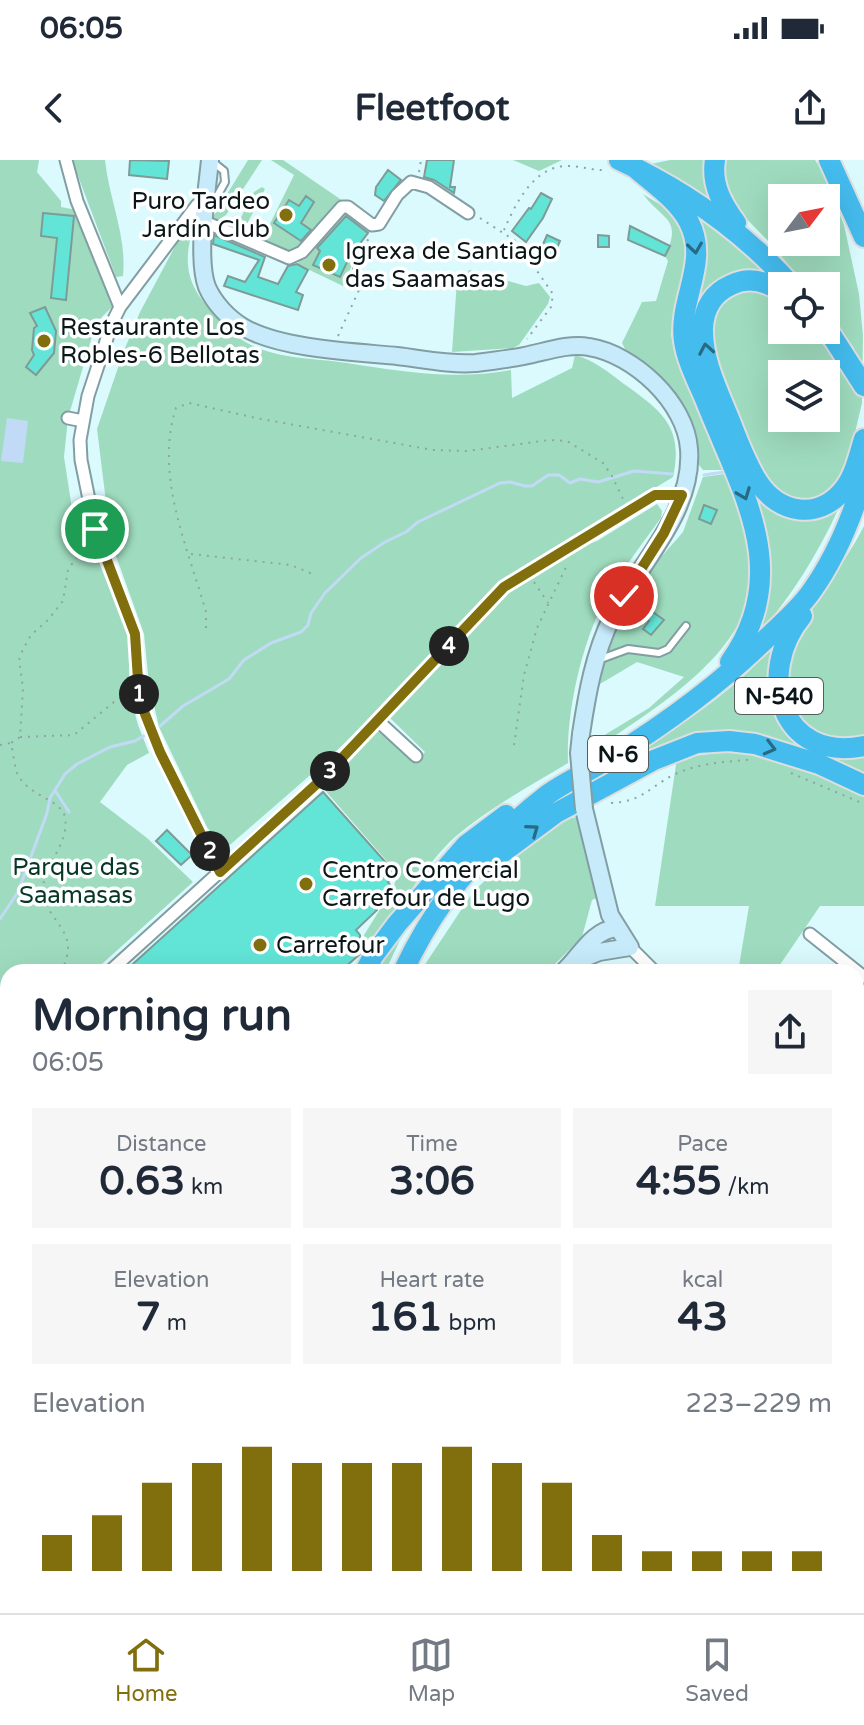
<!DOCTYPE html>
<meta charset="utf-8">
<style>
body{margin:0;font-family:"Varela Round",sans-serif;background:#f6f6f7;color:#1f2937;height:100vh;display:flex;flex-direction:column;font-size:30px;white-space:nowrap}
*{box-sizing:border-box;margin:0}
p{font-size:26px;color:#747a83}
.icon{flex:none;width:44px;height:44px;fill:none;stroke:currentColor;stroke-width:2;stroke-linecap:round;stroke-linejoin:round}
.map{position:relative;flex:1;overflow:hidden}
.side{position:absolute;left:0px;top:804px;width:864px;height:650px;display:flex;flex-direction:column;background:#fff;border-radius:24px 24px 0 0;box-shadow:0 8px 32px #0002}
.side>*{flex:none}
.needle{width:52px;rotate:58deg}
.fabs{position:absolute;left:768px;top:24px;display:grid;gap:16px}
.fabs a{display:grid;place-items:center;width:72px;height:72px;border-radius:0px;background:#fff;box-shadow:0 8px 32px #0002;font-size:40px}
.pin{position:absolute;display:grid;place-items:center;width:68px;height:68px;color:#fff;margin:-34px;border:4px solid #fff;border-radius:50%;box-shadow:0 2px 8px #0007}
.km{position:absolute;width:40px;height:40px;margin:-20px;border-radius:50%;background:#222;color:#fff;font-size:22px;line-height:40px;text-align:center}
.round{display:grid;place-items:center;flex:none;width:84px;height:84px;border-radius:0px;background:#f6f6f7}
.head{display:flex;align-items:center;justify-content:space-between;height:136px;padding:0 32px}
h1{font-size:44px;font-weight:700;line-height:60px}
.figures{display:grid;grid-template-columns:repeat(3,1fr);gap:12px;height:136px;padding:8px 32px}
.figures div{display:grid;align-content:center;border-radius:0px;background:#f6f6f7;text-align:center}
.figures b{font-size:40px;font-weight:700}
.figures small{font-size:22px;font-weight:400}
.figures p{font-size:22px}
.chart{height:224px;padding:16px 32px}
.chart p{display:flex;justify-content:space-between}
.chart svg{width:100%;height:144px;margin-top:8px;stroke:#816f0e;stroke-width:6}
.status{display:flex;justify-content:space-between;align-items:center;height:56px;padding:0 40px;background:#fff;direction:ltr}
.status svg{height:22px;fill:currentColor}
header{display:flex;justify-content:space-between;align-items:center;height:104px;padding:0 32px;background:#fff;font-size:36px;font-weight:700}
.tab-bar{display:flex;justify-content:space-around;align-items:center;height:112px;border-top:2px solid #e0e1e3;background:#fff;font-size:22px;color:#747a83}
.tab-bar a{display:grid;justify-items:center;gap:4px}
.tab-bar .current{color:#816f0e}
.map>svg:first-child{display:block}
</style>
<div class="status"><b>06:05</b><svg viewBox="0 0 49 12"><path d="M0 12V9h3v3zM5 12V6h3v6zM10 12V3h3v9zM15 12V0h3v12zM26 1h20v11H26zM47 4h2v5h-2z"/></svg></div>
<header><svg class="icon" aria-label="back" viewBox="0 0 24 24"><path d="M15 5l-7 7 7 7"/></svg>Fleetfoot<svg class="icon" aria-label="share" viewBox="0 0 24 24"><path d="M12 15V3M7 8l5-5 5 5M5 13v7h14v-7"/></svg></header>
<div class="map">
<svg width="864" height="1453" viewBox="0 0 864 1453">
<rect width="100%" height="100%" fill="#dbfafe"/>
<path fill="#9fdcbf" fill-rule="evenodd" d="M0,0H39L37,12L61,41V47L77,50L112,147L96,163L68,258L64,297L73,355L83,353L93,386L128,474L130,535L138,565L149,593L127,605L100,642L147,678L193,722L93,812H8V949L0,971Z
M72,0H105C109,39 127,76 123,116L116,117Z
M248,0H262L226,55L218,60L213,57Z
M271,0H283L346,43L306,84L292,94L233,73L254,32L262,27L265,29L244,70L264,76L294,15Z
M513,0H562L539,11Z
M670,0H707L704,20L712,42L651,4Z
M720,0H815L823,12L844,65L859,134L863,176L862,243L844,319L815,341H792L772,327L755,299L713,196L710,158L714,149L742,127L769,132L782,142V170H810L836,199L854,188L826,149V126H806L772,85L732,44L724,30ZM782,38H826V82H782ZM782,214H826V258H782Z
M643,34L669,50L682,67L688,95L675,143L671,174L675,195L723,310H703L699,305C694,241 671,226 622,191H626L622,183L642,142L656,141L668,101L665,96C683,58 663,61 643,34Z
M343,49L372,68L354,91L352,105L343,126L297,104Z
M695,55L720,72L768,115C730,114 703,115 694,159L758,334L838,350C818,393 793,434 762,470L759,466L765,438L689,180Z
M192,64L194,65C181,106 188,128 218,158C228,168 238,179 251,185C280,199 316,198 347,203C402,212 456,220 511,210L512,238L572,208L575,195C594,200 608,212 624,224C662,251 684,267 673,317L501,422L423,506L323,604L224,690L207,667L159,567L149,524L144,474L111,382L97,269L123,193L140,152L179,79Z
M469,110L526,126L539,123L550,137L548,144L519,185L513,188L452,192L457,120L465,119Z
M725,314C737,344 749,376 751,409C757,492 649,551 591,592L598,579L649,548L684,517L637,502L600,524L605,493L623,450L647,413L683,372L703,317Z
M657,344L662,351L661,358C644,381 626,405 611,429C583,475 566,550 568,603C530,626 489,648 455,677C417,712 388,768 359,812H350L361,799L364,775L394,727L397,713L323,628L350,598L378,571L416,602L425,592L390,558L481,456L522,419L567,391L597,381Z
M864,366V578C842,582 816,578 801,560C793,551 782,520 785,508C795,465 843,408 864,366Z
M769,491H772C766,524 767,539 786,569L864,593V617C828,604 754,569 718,572C689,573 652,594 626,606L624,602C675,569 728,536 769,491Z
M744,590C786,600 826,615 864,635V746H820L775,812H738L749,746H655L677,598Z
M577,657L597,738L592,740L582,777L547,812H420L473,732L494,712L567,659Z
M443,718L400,780L385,812H372Z
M8,1132L6,1149L8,1151V1278L0,1291V1138Z
M856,1145L864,1147V1247L856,1242Z
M8,1316V1446H193L189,1453H0V1331Z
M393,1446H467L474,1453H395Z"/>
<path fill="#c1daf6" d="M7,258L28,261L23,303L1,301Z"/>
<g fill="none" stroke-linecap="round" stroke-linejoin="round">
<path stroke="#c1daf6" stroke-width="3" d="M704,315L724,312
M56,632L69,652
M0,759L18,732L47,653L50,638L65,614L77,604L110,587L135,581L159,567L183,546L229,519L244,500L271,483L301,472L308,465L311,453L325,433L361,398L385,382L406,372L418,362L500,323L510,322L525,326H532L548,315H559L570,323L580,319L598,322L634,311L673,314"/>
</g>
<path fill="#62e5d7" stroke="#7f9b97" stroke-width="2" d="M130,0L169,1L167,19L129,15Z
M427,0H454L450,27H455L454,33L434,20L424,17Z
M388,10L401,20L384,41L375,35L376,27Z
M541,33L552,39L543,58L526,82L512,71L529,48L531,49Z
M306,36L314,42L301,63L311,70L301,81L274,63L289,40L299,46Z
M43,53L74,56L66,140L51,138L57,78L41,76Z
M346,56L368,73L349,98L340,117L313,105L320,91L317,88Z
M630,66L670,86L665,96L628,80Z
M214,75L265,97L258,117L278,124L288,106L297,104L308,110L296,132L303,135L298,150L224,126L228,116L245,122L259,100L213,84Z
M547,75L560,81L553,97L540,91Z
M598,75L609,76V87H598Z
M45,147L56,171L54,193L36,215L26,207L34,195L32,190L34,168L37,166L30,153Z
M704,345L717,350L711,364L699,359Z
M650,450L664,460L651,475L643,469L649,461L644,457Z
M323,632L396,714L388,722L391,726L381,734L384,737L374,747L377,750L356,770L360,775V794L343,809V812H124Z
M167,670L192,695L181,705L156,681Z"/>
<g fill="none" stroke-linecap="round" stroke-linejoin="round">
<g stroke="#829ea3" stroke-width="10">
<path id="lane" d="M211,47L225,22L224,11L214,3
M598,500L628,489L659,493L668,489L686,466"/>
</g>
<g stroke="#829ea3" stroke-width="15">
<path id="street" d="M66,0L77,41L120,147
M206,43L197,45L120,147L112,163L88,236L80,280L81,300L95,369L135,474L139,535L145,554L160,592L220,712
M205,62L289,98L302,92L342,47H348L372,65L379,64L397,35L411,22L429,27L468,53
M68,258L83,261
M378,561L416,596
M810,774L864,817
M630,787L655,812
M109,812L321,620L504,427L655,335H682
M856,841L864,831
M856,975L864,980
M0,997L8,975
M0,1052L8,1065
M856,1252L864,1258
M0,1313L8,1298
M856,1336L864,1328
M560,1453L566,1446
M652,1453L659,1446
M732,1453L739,1446"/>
</g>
<g stroke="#829ea3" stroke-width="20">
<path id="secondary" d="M210,0C207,32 196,98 207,127C214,143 228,158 243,167C280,189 354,192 397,196C423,199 450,205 476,203C492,201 508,199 524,196C545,192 568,183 589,187C634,194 686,243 689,289C694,353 638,404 612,457C594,494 587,534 581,574
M584,649L610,755L630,787
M574,802L599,792L630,787
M563,812C580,797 591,771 616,768
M0,1124L8,1118"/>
</g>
<g stroke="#dddedf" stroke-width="24">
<path id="highway" d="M619,0C686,31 743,71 792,126
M715,0C711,24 722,44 736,63
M829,0L864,77
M633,6C652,23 677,39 689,62C710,103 678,139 684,181C687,201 697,220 705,239C740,329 795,411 730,502
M782,132C766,121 749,116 731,125C713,133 704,148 703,168C702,198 717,229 728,256C737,278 745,302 758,322C779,354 819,361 844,329C855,315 859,295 864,279
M826,167L864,226
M802,456C755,513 780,603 864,586
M483,707L556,653L654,600L697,583L729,581L755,584L819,604L864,625
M365,812L373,796L397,764L466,685L506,655
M403,812C435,742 486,682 547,635C566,621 590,611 610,598C667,563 721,523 769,476C783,462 799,449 811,432C836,397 852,358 864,317
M377,1446L378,1453"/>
</g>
<path stroke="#8da4a8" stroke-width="2" stroke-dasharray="2 6" stroke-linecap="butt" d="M419,12L421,0
M480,58L517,82L553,134L551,147L527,179
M504,70C516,43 534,5 569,6C580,6 591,10 602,10L603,7
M338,176L359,130L353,109L362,88L370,77
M191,394L291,405L315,415
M534,422L548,443
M206,468V452C188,388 154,315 176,248L189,243L256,258L433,290L467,291L550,280L567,281L603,303L612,316L623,339
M20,577L74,575L114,542L127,536
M0,585L10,583
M514,585L524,515L537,468L568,403
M791,613L864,644
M611,643C643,641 647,629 673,615C696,604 721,602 747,600L754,601
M62,812C64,805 68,796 68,788C68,767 45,754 43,733C41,706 70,685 65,657C61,639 27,636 17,613C14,604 13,592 11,583L20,577L23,528L19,500L23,489L31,475L48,460L63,441L68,410L88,380
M0,941L8,924
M0,1154L8,1146
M502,1446L506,1453"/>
<use href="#lane" stroke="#fff" stroke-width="6"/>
<use href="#street" stroke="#fff" stroke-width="11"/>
<use href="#secondary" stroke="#c7ebfa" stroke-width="16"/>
<use href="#highway" stroke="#44bcee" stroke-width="20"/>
<g stroke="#829ea3" stroke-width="20" stroke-linecap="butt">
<path id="secondary-bridge" d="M581,574L579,593L584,649"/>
</g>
<use href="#secondary-bridge" stroke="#c7ebfa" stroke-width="16"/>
</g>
<defs><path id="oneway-chevron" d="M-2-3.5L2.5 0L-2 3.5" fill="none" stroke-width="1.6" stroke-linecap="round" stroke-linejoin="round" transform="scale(2)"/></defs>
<g stroke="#286983">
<use href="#oneway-chevron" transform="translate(695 88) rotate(82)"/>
<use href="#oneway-chevron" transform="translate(706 189) rotate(-100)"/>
<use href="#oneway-chevron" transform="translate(744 334) rotate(69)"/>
<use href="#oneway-chevron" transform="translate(770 588) rotate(14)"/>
<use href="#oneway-chevron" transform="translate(533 670) rotate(-36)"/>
</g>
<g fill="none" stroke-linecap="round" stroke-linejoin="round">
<g stroke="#fff" stroke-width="16">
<path id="route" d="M95,369L135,474L139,535L145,554L160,592L220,712L321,620L504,427L655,335H682L664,373L624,436"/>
</g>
<use href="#route" stroke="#816f0e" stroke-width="10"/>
</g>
<g fill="#816f0e" stroke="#fff" stroke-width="3">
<circle cx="286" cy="55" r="8"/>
<circle cx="329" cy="105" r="8"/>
<circle cx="44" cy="181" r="8"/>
<circle cx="306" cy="724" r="8"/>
<circle cx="260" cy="785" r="8"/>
</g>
<g text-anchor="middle" stroke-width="7" stroke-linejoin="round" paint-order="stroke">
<g fill="#fff" stroke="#545c5d" stroke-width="2">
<rect x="735" y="518" width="88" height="36" rx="6"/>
<rect x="588" y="576" width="60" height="36" rx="6"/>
</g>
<g font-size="22" font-weight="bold" fill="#0b1618">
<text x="779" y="544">N-540</text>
<text x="618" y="602">N-6</text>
</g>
<g font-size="24" fill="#0b1618" stroke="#fff" text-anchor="start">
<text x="270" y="49" text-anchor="end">Puro Tardeo<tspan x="270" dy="28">Jardín Club</tspan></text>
<text x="345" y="99">Igrexa de Santiago<tspan x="345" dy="28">das Saamasas</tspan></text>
<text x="60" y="175">Restaurante Los<tspan x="60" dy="28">Robles-6 Bellotas</tspan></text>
<text x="322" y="718">Centro Comercial<tspan x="322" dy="28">Carrefour de Lugo</tspan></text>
<text x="276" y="793">Carrefour</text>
</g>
<g font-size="24" fill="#073726" stroke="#fff">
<text x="76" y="715">Parque das<tspan x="76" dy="28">Saamasas</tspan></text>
</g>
</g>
</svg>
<div class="fabs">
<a><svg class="needle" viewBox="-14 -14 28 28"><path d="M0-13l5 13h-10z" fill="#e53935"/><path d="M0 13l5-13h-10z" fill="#747a83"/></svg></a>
<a><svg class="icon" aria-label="locate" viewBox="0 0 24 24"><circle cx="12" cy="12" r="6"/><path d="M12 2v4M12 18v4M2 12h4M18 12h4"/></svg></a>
<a><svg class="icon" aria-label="layers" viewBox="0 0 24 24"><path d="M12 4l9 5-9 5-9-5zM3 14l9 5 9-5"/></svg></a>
</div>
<div class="pin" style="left:95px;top:369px;background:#1e9e55"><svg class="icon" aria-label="arrive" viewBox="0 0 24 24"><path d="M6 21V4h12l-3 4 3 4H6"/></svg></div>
<div class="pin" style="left:624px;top:436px;background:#d93025"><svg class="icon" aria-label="check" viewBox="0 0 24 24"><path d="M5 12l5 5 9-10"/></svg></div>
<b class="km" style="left:139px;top:534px">1</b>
<b class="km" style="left:210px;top:691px">2</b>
<b class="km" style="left:330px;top:611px">3</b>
<b class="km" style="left:449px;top:486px">4</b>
<section class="side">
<div class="head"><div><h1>Morning run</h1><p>06:05</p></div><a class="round"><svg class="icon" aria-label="share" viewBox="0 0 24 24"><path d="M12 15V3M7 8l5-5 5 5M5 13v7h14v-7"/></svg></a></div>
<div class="figures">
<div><p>Distance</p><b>0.63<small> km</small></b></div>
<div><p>Time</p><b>3:06</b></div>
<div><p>Pace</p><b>4:55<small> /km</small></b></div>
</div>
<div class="figures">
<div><p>Elevation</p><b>7<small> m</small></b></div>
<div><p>Heart rate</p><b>161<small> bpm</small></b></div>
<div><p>kcal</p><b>43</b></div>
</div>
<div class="chart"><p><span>Elevation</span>223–229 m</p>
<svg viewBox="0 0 160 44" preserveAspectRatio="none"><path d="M5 44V33M15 44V27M25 44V17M35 44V11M45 44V6M55 44V11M65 44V11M75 44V11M85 44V6M95 44V11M105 44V17M115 44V33M125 44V38M135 44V38M145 44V38M155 44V38"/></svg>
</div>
</section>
</div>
<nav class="tab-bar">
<a class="current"><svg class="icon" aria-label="home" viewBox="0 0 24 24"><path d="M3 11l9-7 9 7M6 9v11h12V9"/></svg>Home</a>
<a><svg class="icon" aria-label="map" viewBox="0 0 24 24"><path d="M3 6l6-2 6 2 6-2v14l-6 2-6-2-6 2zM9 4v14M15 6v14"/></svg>Map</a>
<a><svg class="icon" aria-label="saved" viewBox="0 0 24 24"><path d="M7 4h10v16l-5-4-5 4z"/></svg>Saved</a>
</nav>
